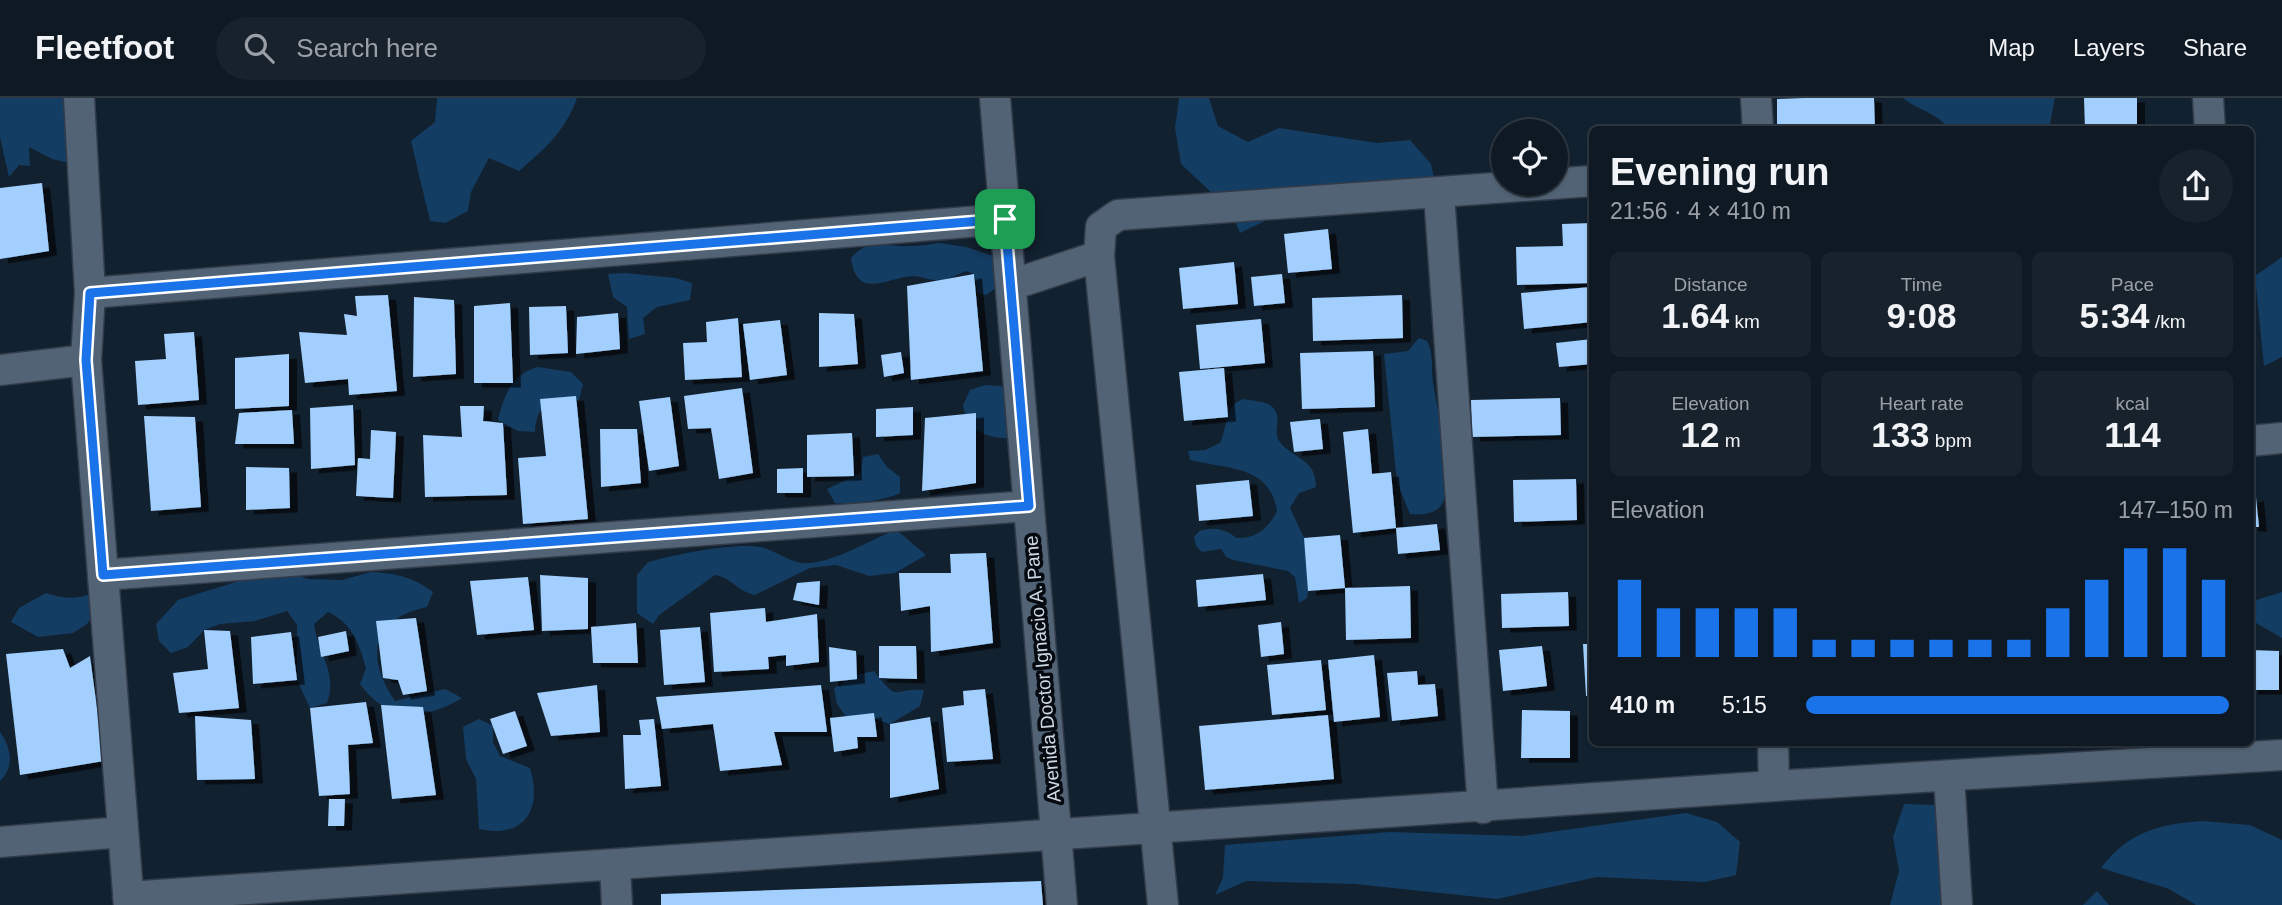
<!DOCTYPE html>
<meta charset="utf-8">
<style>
body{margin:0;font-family:Helvetica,sans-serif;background:#17222c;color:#f1f3f6;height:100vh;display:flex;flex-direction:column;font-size:26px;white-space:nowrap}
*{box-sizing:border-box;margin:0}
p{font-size:23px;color:#9ba0a6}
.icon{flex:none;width:38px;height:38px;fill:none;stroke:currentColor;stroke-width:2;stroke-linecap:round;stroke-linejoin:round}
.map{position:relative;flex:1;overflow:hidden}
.drawer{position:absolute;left:1589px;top:28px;width:665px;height:620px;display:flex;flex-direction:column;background:#0e1924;border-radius:10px;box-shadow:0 2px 5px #0004,0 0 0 2px #2e3841}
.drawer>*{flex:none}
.buttons{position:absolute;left:1491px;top:21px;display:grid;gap:14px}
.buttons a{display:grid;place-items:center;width:77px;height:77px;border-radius:50%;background:#0e1924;box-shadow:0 2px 5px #0004,0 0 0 2px #2e3841;font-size:35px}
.pin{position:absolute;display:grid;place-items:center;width:60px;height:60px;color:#fff;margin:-30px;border-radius:14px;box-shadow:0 4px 10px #0006}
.round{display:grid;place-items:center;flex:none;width:74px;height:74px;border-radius:37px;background:#17222c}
.head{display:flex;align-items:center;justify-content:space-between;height:119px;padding:0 21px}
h1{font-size:38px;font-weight:600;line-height:52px}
.stats{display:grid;grid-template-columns:repeat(3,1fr);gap:10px;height:119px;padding:7px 21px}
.stats div{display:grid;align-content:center;border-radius:10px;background:#17222c;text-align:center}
.stats b{font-size:35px;font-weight:600}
.stats small{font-size:19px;font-weight:400}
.stats p{font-size:19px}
.chart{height:196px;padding:14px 21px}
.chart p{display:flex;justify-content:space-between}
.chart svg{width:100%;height:126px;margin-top:7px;stroke:#1a73e8;stroke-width:6}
ul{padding:0 21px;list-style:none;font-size:23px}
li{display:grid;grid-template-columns:112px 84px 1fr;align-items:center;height:52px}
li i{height:18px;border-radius:9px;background:#1a73e8}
header{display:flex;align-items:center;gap:42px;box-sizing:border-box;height:98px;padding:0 35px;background:#0e1924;border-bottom:2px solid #2e3841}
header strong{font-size:33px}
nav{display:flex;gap:38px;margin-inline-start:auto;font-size:24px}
.search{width:490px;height:63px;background:#17222c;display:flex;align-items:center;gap:18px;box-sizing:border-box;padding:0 24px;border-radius:38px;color:#9ba0a6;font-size:26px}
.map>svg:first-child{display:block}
</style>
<header>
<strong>Fleetfoot</strong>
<div class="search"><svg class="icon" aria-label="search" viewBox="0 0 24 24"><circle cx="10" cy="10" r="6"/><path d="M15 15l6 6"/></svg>Search here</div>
<nav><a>Map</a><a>Layers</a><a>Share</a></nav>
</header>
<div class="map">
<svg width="2282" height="807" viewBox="0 0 2282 807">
<defs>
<filter id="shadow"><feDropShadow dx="8" dy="4.5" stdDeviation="0" flood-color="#0009"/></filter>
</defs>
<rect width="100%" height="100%" fill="#122130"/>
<path fill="#143d63" d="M0,0H91L69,65L52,61L29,49L30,68L19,67L9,79L0,39Z
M437,0H577C566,32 545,51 519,73L489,60L471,94L468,113L445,125L430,123L411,43L435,24Z
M1179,0H1209L1218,28L1248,44L1279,30L1377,45L1410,42L1431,66L1438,99L1310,101L1240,135L1231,113L1181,66L1175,30Z
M1903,0H2055L2049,31L1949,32C1939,15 1917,12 1903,0Z
M939,145L966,149L1000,160V187L986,197L978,195L974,176L966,173C956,177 944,184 934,182C926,181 920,178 912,178C886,180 857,203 851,160C866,143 878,146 899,148C911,149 927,147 939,145Z
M2282,159V259L2264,268L2255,178Z
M625,175L676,180L692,185L690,202L657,209L643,220L645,236L629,241L627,209L613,199L608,176Z
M1419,240L1427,243C1434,256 1431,271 1433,285C1437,312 1454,379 1443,404C1437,417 1421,417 1410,416L1397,384L1384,256L1408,253Z
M538,269L571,274L583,286L579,302C552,298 536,306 535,334L518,333L498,322C504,297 512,276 538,269Z
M985,287L1001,288L1016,296L1013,340C993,341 982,337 967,325L963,307L970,292Z
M1244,301C1253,303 1265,303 1271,308C1285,319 1271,333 1280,344C1294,362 1316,360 1316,389L1299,395L1290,410L1304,440L1307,456L1310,482L1307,500L1299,505L1295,479L1288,473L1233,462L1226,459L1221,451L1202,454L1196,448L1194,439L1199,433C1216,429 1222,430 1237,440C1256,441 1269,430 1277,413C1270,367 1226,371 1190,362L1188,353L1205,352L1220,345C1228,329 1224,306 1244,301Z
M878,356L887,369L900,379V395C884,403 853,406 835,405L827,391L861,375L863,359Z
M891,434H899L926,457L895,475L869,478L836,467L810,470L755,497C739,494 730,479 715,477L659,517L653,526L637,515V477L648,464C673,457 734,444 760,449C777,452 791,467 810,465C838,462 866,444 891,434Z
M371,474C394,475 414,479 433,494L427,509C371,521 365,559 395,603L445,591L462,600C424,623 388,625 360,586L366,570C359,545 353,526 328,514L314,526C318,557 338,574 327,605L310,610L297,582V527L287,513L255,523L220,526L204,532L188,549L171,555L159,543L156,526L178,502L242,482L292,476L308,481L342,482Z
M2282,494V540L2251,522L2250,504Z
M46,495C63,501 75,501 93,496L96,512L87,526L73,535L38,539L11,524L19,510Z
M874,573C900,607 891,589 924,592L920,608L890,626L874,621L847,620L837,606L834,590L856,577Z
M479,621L493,628V644L500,658L530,670C543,712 524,741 479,731L476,681L466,661L463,629Z
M0,634C11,649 15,669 0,683Z
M1904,706L1936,707L1958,807H1890L1899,773L1893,739Z
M1686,715L1717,724L1740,744L1736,777L1705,784L1597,779L1497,801L1355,786L1246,783L1215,797L1223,780L1225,747L1390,734L1523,738Z
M2202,723L2250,727L2282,742V807H2196L2169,791L2101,770C2128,734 2159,726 2202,723Z
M2097,793L2109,807H2083Z"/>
<path fill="#a2cffd" filter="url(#shadow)" d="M1804,0H1874L1875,32H1777V1Z
M2084,0H2137V32H2085Z
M42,85L49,153L0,161V90Z
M1592,125V185L1517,187L1516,149L1563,148L1562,126Z
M1328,131L1332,171L1288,175L1284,136Z
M1234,164L1238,206L1183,211L1179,170Z
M974,176L983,273L911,282L907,188Z
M1282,176L1285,205L1254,208L1251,179Z
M1591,189L1592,224L1524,231L1521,195Z
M388,197L397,293L349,297L348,281L305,285L299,234L347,237L344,216L357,218L355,198Z
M1402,197L1403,240L1313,243L1312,200Z
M414,199L454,202L456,276L413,279Z
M510,205L513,285H474V208Z
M566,208L568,255L530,257L529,209Z
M618,215L620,251L576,256L577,219Z
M819,215L854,216L858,266L819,269Z
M738,220L742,279L685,282L683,245L707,244L706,224Z
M1261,221L1265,265L1200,271L1196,227Z
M780,222L787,277L750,282L743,226Z
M194,234L199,302L138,307L135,263L166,261L164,236Z
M1592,241V266L1559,269L1556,245Z
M1373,253L1375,309L1302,311L1300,255Z
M901,254L904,275L884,279L881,257Z
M289,256V308L235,311V260Z
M1224,270L1228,319L1184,323L1179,274Z
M742,290L753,375L719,381L711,330L688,331L684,298Z
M576,298L588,421L523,426L518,360L546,358L540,301Z
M670,299L679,368L649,373L639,303Z
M1560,300L1561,337L1472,339L1471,302Z
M353,307L355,367L311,371L310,310Z
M460,308H484L483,323L503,325L507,397L425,399L423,337L462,339Z
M913,309V337L876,339V311Z
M292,312L294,346H235L239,315Z
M976,315V385L922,393L925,320Z
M144,318L195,319L201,409L151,413Z
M1320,321L1323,351L1294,354L1290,324Z
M600,331H637L641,385L601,389Z
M1368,331L1372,376L1391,374L1396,430L1353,435L1343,334Z
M371,332L396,334L393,400L356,398L358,360L370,361Z
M852,335L854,378L807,379V337Z
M246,369L289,370L290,410L246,412Z
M803,370V395H777V371Z
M1576,381L1577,422L1514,424L1513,382Z
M1249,382L1253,418L1199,423L1196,387Z
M2256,399L2259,429H2250V400Z
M1437,426L1440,452L1398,456L1396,430Z
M1340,437L1345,490L1308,493L1304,440Z
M986,455L993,545L931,554L930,508L901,513L899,475H951L950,456Z
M1263,476L1266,502L1198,509L1196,482Z
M540,477L588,480V531L542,533Z
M528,479L534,532L477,537L470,483Z
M820,483L819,507L793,502L797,485Z
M1410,488L1411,540L1346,542L1345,490Z
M1568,494L1569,528L1502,530L1501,496Z
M765,510L766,524L817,516L819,564L786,568V557L768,559L769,571L714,574L710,515Z
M416,520L427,593L403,597L398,582L383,580L376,523Z
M1281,524L1284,556L1261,559L1258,527Z
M636,525L638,565H593L591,529Z
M700,529L705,584L664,587L660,532Z
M204,532L230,533L239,610L179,615L173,575L208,571Z
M346,533L349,553L321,559L318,539Z
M291,534L297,582L253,586L251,539Z
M1583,546H1592V598H1586Z
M879,548H916L917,581L879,580Z
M1542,548L1547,588L1503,593L1499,552Z
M829,549L856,553L857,581L830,584Z
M63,551L70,570L90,558L104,663L20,677L6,556Z
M2250,552L2279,553V592H2250Z
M1374,557L1380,619L1334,624L1328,562Z
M1321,562L1326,612L1272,617L1267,567Z
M1417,573L1418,587L1435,586L1438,618L1392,623L1387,575Z
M597,587L600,634L551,638L537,595Z
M821,587L827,634H774L782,667L720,673L713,626L662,631L656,599Z
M985,591L993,661L947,664L942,610L964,607L963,593Z
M366,604L373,645L348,647L350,696L319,698L310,610Z
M381,607L423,609L436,697L392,701Z
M1522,612L1570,613V660H1521Z
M515,613L527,648L503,656L490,621Z
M874,615L877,639H857L858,650L834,654L830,620Z
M1328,617L1334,681L1205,692L1199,628Z
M195,618L251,622L255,681L197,682Z
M930,619L939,691L890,700V626Z
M654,621L661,688L625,691L623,637H641L639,622Z
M329,701H345L344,728H328Z
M1041,783L1043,807H661V796Z"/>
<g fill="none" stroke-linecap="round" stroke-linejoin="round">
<g stroke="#323b49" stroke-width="33">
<path id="minor" d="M79,0L90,195L86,262L129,807
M995,0L1062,807
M1756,0L1758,32
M2208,0L2210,32
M1439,96L1483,710
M1011,187L1099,158
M90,195L1005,121
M0,272L86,262
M2250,343L2282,340
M103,477L1029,408
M1773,644L1774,688
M1949,679L1957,807
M0,744L123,734
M615,767L617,807
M128,799L1774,688L2282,657
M1163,807L1099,158L1101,129L1118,117L1592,83"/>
</g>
<use href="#minor" stroke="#526375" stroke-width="30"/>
</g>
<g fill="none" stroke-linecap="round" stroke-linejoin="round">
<g stroke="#fff" stroke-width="14">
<path id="route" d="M1005,121L1029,408L103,477L86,262L90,195Z"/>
</g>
<use href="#route" stroke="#1a73e8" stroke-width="9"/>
</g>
<g text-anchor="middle" stroke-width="7" stroke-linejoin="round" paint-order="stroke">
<g font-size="19" fill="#ced8e3" stroke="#050a11">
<text transform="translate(1042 571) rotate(-95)" y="7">Avenida Doctor Ignacio A. Pane</text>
</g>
</g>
</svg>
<div class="buttons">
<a><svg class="icon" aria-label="locate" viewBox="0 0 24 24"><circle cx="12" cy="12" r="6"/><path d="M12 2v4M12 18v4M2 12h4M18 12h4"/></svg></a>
</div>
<div class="pin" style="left:1005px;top:121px;background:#1e9e55"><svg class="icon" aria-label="arrive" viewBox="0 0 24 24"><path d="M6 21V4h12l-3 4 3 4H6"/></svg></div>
<section class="drawer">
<div class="head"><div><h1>Evening run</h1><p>21:56 · 4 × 410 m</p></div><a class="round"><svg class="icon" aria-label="share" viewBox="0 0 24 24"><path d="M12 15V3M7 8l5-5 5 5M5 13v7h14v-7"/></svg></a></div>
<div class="stats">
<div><p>Distance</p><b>1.64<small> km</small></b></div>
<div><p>Time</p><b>9:08</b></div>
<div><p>Pace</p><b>5:34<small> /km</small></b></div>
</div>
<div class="stats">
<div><p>Elevation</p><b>12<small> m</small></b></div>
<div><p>Heart rate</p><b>133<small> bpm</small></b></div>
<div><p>kcal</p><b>114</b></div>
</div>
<div class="chart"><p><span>Elevation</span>147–150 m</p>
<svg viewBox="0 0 160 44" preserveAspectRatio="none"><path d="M5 44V17M15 44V27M25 44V27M35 44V27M45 44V27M55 44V38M65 44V38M75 44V38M85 44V38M95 44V38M105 44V38M115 44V27M125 44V17M135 44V6M145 44V6M155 44V17"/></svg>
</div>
<ul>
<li><b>410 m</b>5:15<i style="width:99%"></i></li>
</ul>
</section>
</div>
